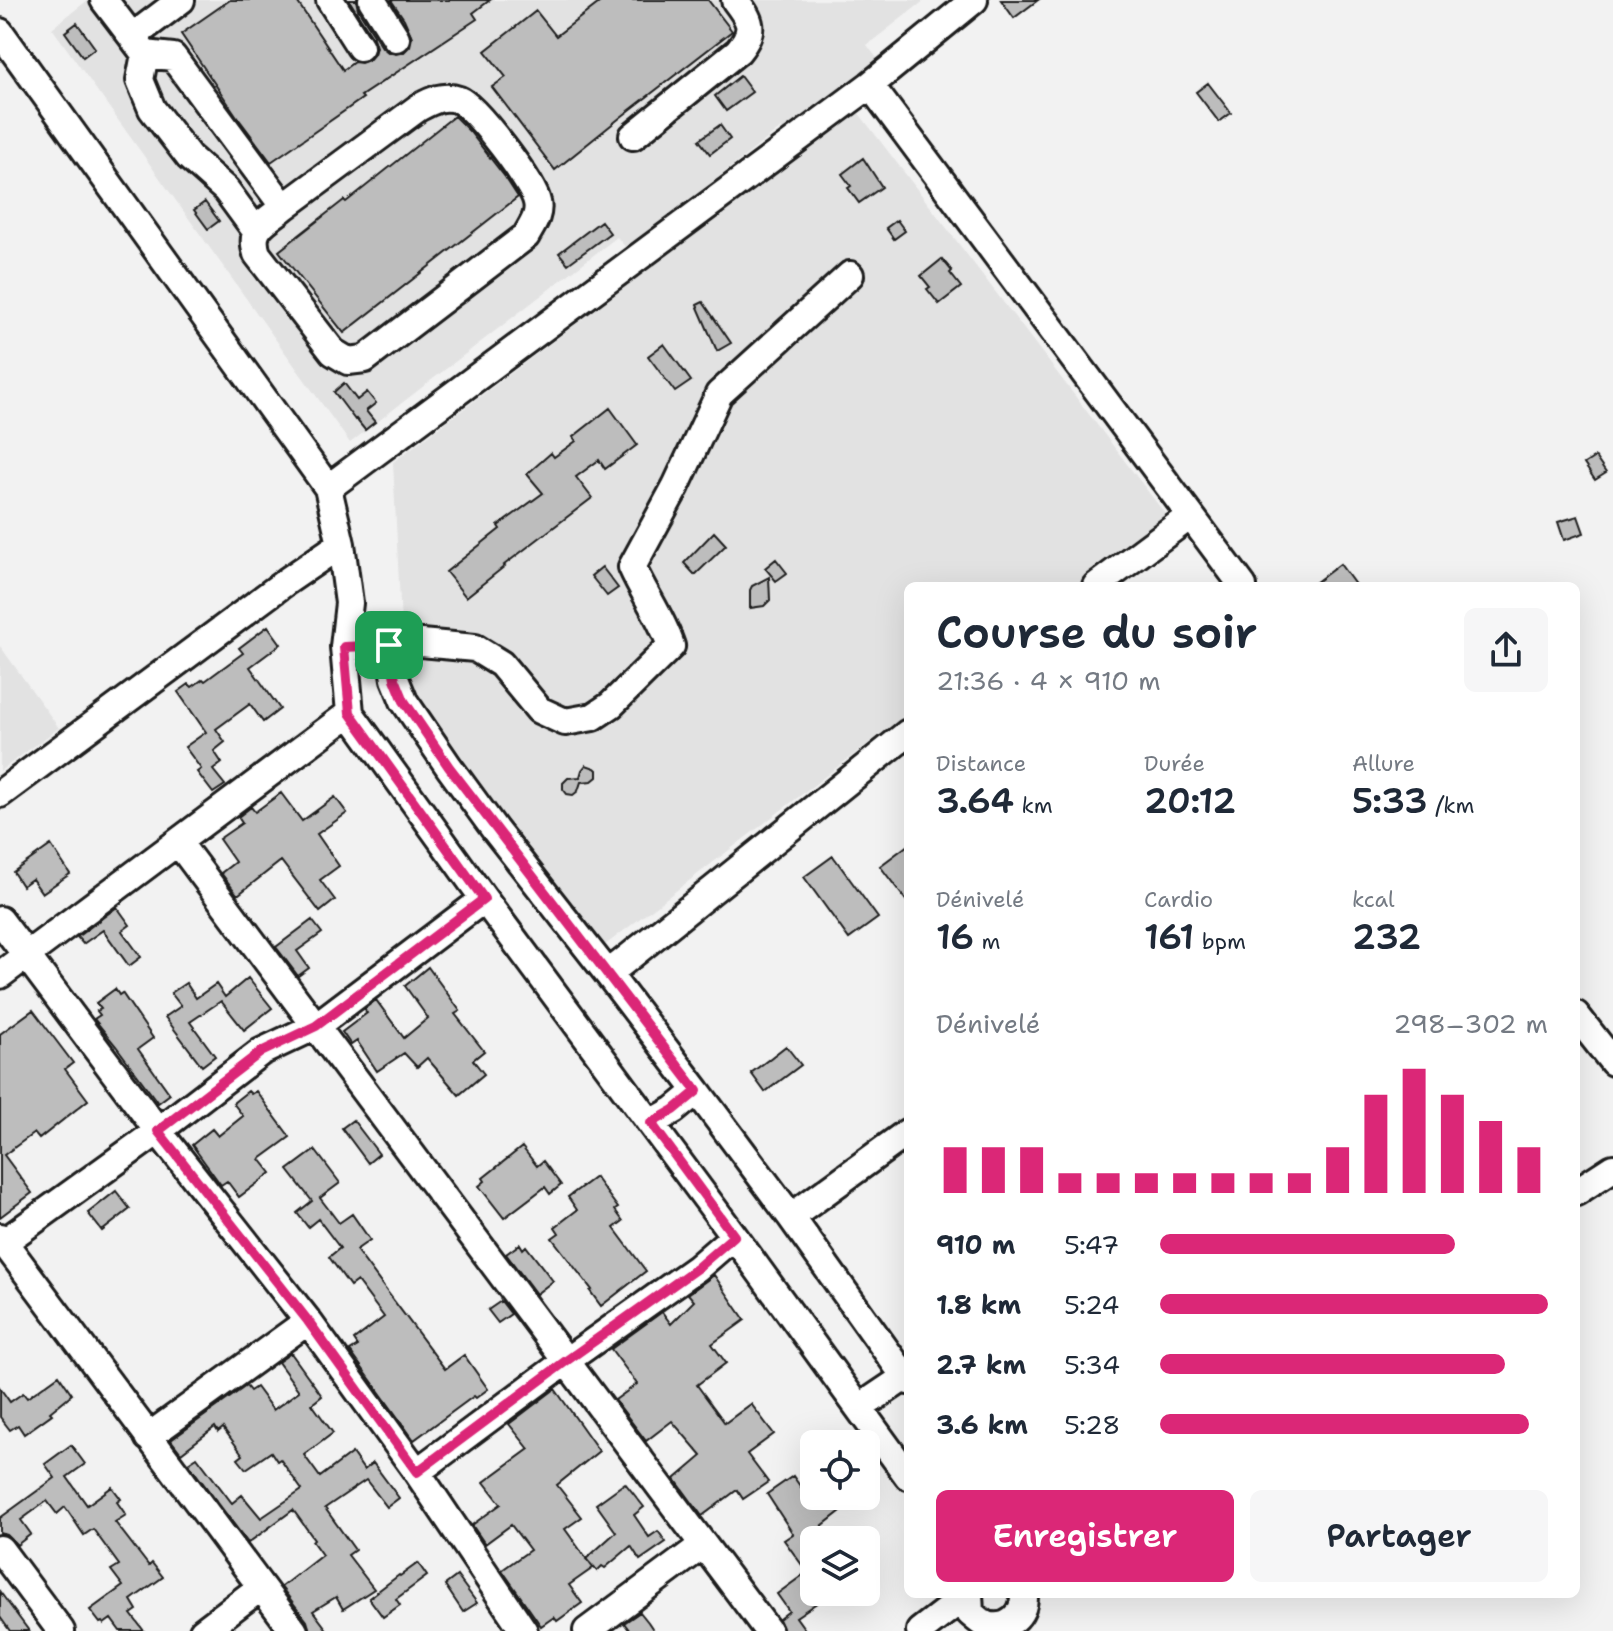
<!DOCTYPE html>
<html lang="fr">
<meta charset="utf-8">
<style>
body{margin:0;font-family:"Shantell Sans",sans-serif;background:#f6f6f7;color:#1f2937;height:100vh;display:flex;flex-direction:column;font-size:30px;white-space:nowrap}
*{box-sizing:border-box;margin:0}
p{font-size:26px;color:#747a83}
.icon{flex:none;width:44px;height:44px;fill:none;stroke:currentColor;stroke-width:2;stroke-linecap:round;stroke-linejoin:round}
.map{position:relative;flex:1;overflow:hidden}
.panel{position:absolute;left:904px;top:582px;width:676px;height:1016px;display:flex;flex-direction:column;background:#fff;border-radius:12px;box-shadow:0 8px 32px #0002}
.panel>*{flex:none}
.fabs{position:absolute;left:800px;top:1430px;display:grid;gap:16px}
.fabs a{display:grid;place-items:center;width:80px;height:80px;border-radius:12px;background:#fff;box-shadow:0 8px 32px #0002;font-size:40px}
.pin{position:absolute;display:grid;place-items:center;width:68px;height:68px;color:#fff;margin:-34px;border-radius:16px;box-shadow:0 4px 12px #0006}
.round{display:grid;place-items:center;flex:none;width:84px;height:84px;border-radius:12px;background:#f6f6f7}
.headline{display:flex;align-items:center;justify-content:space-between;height:136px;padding:0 32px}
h1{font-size:44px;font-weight:600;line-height:60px}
.figures{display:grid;grid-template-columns:repeat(3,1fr);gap:12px;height:136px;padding:8px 32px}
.figures div{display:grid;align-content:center}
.figures b{font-size:34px;font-weight:600}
.figures small{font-size:22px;font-weight:400}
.figures p{font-size:22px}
.chart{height:224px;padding:16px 32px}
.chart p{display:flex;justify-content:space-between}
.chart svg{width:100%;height:144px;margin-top:8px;stroke:#db2777;stroke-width:6}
.button{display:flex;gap:16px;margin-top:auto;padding:16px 32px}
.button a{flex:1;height:92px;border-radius:12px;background:#db2777;color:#fff;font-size:32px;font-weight:600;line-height:92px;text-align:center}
.button a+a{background:#f6f6f7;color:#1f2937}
ul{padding:0 32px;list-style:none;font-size:26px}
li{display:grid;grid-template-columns:128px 96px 1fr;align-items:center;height:60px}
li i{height:20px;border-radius:10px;background:#db2777}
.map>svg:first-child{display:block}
</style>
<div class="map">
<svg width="1613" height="1631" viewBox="0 0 1613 1631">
<rect width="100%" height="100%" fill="#f2f2f2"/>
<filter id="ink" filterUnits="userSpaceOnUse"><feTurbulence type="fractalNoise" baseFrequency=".0125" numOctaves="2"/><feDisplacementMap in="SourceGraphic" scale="16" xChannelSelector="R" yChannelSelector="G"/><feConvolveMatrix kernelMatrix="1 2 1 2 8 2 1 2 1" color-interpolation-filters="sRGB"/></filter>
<g filter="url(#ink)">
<path fill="#e2e2e2" d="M88,0H925L867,45L882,65L790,138L781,128L627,249L617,237L350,443L52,28Z
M858,112L1166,515L1074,586H908V713L600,949L404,684L393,462Z
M0,646L59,728L0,771Z"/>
<path fill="#bdbdbd" stroke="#1c1c1c" stroke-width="2" d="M230,0H296L343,70L354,62L361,63L369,60L374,54L376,47L373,38L349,0H356L358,9L382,47L388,52L396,54L404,52L410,46L412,37L404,19L391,0H490L473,13L477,19L361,96L363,98L271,162L238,118L181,34Z
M603,0H708L732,31L621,117L555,170L492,87L506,77L485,51L536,11L556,36Z
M1001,0H1038L1014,18Z
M77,23L95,48L83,57L65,32Z
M740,76L752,92L726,111L715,96Z
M1208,83L1231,113L1219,122L1196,92Z
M454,116L470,132L505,177L518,197L344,333L279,251L344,200L346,202Z
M720,125L730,139L710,154L699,140Z
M863,158L882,187L859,203L848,188L851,186L842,174Z
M205,202L219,221L208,229L194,210Z
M897,220L905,231L894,239L886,228Z
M601,221L610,233L568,264L559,253Z
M942,259L952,271L950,273L961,287L939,304L927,289L930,287L921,276Z
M703,302L731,343L717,351L697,305Z
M664,344L691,381L675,392L648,356Z
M344,383L357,400L367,392L376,403L366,411L375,422L365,430L356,419L355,420L334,392Z
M610,408L637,445L605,469L599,460L576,477L592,498L504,565L505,566L466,597L446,572L500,529L498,526L543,493L527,474L551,453L554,457L576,441L573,437Z
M1595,457L1606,473L1595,480L1584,464Z
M1578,516L1584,533L1564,540L1558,522Z
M714,532L726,545L695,575L684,563Z
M776,559L787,573L776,581L765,568Z
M1340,564L1356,586H1311Z
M602,567L618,588L607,596L591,576Z
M769,577L770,600L764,606L750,608V590L752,586Z
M268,626L281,644L250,667L280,709L263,722L250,704L216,729L225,742L214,751L222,763L213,770L225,785L213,793L197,772L201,769L185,747L206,732L178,692L189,684L192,687L203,679L205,681L243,653L239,648Z
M586,765L595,768L597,770V777L592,781L581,782L578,791L573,795L567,794L563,789V783L568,778L580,777L582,770Z
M281,793L302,821L335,797L347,813L317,834L339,866L320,880L335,900L320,912L281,861L239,894H237L221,873L235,862L219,839L242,823L238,817L251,807L255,812Z
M51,845L70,874L42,893L32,879L22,886L13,872Z
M908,845V903L880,866Z
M833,856L878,918L849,939L804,877Z
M117,907L130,925L122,931L141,957L129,966L103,930L83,944L77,937Z
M312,920L322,933L297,951L309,968L298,976L276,947Z
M428,967L460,1011L455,1014L484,1051L473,1060L484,1074L459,1095L427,1058L417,1067L404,1053L377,1071L357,1041L351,1045L342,1032L367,1013L364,1009L376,1000L404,1038L428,1018L405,986Z
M248,978L272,1008L244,1030L221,1001L190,1022L215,1056L202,1066L165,1017L181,1006L171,993L186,983L196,998L216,984L225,997Z
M115,989L119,995L122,993L153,1038L138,1049L170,1094L158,1103L116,1046L94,1019L100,1015L97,1011L101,1009L96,1003Z
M33,1010L73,1063L65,1069L88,1100L39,1139L34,1133L4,1155L32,1193L0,1217V1034Z
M786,1046L801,1065L765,1092L751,1073Z
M248,1091L251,1094L256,1091L290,1137L260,1159L271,1173L239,1197L227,1181L221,1185L192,1145L212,1129L218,1136L243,1116L233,1103Z
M353,1120L379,1154L368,1163L342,1128Z
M522,1147L537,1166L543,1161L561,1185L550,1194L545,1187L504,1218L479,1186L485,1181L483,1178Z
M315,1150L340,1183L320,1198L339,1223L352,1214L370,1240L356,1250L445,1369L464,1355L488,1389L476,1398L474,1396L414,1440L350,1351L358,1346L354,1340L384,1317L357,1281L350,1286L329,1257L340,1248L318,1219L308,1227L297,1213L312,1201L288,1170Z
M595,1177L618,1208L615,1210L623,1221L614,1228L646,1271L601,1306L590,1291L592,1290L552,1238L559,1233L555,1227L577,1210L568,1197Z
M116,1191L130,1209L102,1231L88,1213Z
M520,1244L523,1249L526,1246L553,1281L536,1294L506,1254Z
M714,1275L745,1320L712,1344L726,1363L697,1385L725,1423L751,1404L774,1434L747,1454L768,1482L743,1499L737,1490L702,1516L675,1479L702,1456L672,1421L646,1441L615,1400L637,1384L611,1349L662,1312L671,1324L694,1301L688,1294Z
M501,1301L511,1314L498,1323L488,1310Z
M291,1353L322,1396L312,1404L333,1433L304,1455L320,1477L352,1453L364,1470L373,1463L399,1498L387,1507L366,1480L325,1508L355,1550L348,1555L374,1589L343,1609L336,1597L313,1611L328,1631H310L307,1621L281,1587L322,1555L312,1541L314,1539L293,1510L248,1543L188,1463L197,1457L232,1503L242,1495L261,1518L302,1490L280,1459L277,1461L271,1452L246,1469L238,1459L243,1455L223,1428L218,1432L215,1427L181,1453L171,1440L246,1386L250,1391L256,1387L273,1410L299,1391L278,1362Z
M59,1375L72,1394L50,1412L52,1414L24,1434L18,1425L10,1430L0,1417V1388L10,1402L23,1393L27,1398Z
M555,1389L599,1451L557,1485L582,1517L565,1529L593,1568L569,1585L582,1603L557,1621L554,1617L541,1626L502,1570L530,1550L511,1525L485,1544L472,1525L501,1504L484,1482L529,1449L509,1424Z
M71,1445L85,1464L67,1477L87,1505L112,1487L121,1499L117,1502L126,1515L115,1522L149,1566L152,1563L163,1577L131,1600L137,1610L131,1614L144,1631H120L111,1619L104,1624L102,1622L100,1623L90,1610L123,1586L111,1570L119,1565L93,1529L84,1535L65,1507L57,1514L47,1501L21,1520L31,1534L17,1545L7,1535L0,1533V1518L55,1478L45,1464Z
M793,1476L807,1496H860L822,1526L833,1540H814V1592H833L796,1617L806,1631H784L779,1619L789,1611L777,1594L807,1572L784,1540L793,1534L767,1494Z
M625,1483L644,1507L634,1515L649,1537L658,1531L666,1542L640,1560L631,1546L605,1568L602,1566L597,1571L586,1559L616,1532L596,1504Z
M418,1563L427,1576L396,1599L400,1605L383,1617L369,1598L399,1575L400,1576Z
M457,1576L477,1603L463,1612L445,1585Z
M0,1592L29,1631H10L0,1617Z
M640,1612L648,1622L654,1631H630L624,1623Z"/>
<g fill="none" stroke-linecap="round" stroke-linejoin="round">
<g stroke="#1c1c1c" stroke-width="32">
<path id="minor" d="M104,0L145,54L140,80L152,109L189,157L226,190L256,231
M330,0L360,47
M372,0L396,38
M0,32L328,488L341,544L349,603L344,647L350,713L484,899L734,1236L908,1476
M132,37L181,0
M145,54L173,57L284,207C266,222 248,227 257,254L333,352L348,361L365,359L526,236C532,225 540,215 537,202C534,184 475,106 459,100C443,94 431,101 418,108L284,207
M870,85L1243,586
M633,136L738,51C756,29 751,21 735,0
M328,488L870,85L974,0
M1096,586L1190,516
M389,645L395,679L404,701L449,767L495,830L608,974
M344,647L421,643L475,648L501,664L539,710L565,722L593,717L611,705L671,646C662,618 644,594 632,567L676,486L719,394L850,275
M0,794L287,581L341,544
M178,842L768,1631
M0,920L158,1131L308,1321L417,1472L524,1631
M0,975L350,713
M1576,1015L1613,1062
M697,1091L791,1217L908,1132
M651,1123L674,1110L697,1091L608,974L908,733
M1576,1192L1613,1168
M791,1217L908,1381
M0,1237L294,1631
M0,1245L158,1131L261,1052L316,1026L484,899
M859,1408L905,1377
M148,1437L308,1321
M417,1472L566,1361L697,1268L734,1236
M0,1549L61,1631
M969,1594L970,1613C975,1617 980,1622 986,1625C1008,1631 1025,1615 1024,1594
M203,1631L261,1587
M587,1631L703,1545
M920,1631L968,1594"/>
</g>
<use href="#minor" stroke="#fff" stroke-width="26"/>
</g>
</g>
<g fill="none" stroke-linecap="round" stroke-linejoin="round" filter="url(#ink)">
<g stroke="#fff" stroke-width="16">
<path id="route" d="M389,645L395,679L404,701L449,767L697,1091L674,1110L651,1123L734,1236L697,1268L566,1361L417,1472L308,1321L158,1131L261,1052L316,1026L484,899L350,713L344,647Z"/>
</g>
<use href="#route" stroke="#db2777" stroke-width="10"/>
</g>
</svg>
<div class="fabs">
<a><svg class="icon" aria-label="locate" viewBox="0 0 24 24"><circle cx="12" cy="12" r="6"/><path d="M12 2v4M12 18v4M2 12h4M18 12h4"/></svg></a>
<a><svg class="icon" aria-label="layers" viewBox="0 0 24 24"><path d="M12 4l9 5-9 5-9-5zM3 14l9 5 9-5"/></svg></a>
</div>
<div class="pin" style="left:389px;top:645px;background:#1e9e55"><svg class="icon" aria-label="arrive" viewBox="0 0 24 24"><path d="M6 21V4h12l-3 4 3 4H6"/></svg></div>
<section class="panel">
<div class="headline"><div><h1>Course du soir</h1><p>21:36 · 4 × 910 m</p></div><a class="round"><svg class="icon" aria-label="share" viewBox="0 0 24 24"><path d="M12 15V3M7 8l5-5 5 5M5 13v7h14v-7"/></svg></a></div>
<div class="figures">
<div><p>Distance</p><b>3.64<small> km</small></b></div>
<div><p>Durée</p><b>20:12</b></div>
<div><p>Allure</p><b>5:33<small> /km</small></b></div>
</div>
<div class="figures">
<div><p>Dénivelé</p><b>16<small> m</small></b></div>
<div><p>Cardio</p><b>161<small> bpm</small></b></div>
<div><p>kcal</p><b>232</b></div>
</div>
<div class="chart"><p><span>Dénivelé</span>298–302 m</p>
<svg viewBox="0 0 160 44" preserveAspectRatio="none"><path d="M5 44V30M15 44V30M25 44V30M35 44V38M45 44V38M55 44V38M65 44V38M75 44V38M85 44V38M95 44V38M105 44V30M115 44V14M125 44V6M135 44V14M145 44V22M155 44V30"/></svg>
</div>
<ul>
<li><b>910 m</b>5:47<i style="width:76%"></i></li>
<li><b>1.8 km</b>5:24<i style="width:100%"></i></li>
<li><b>2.7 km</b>5:34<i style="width:89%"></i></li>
<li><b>3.6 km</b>5:28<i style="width:95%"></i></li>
</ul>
<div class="button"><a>Enregistrer</a><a>Partager</a></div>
</section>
</div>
